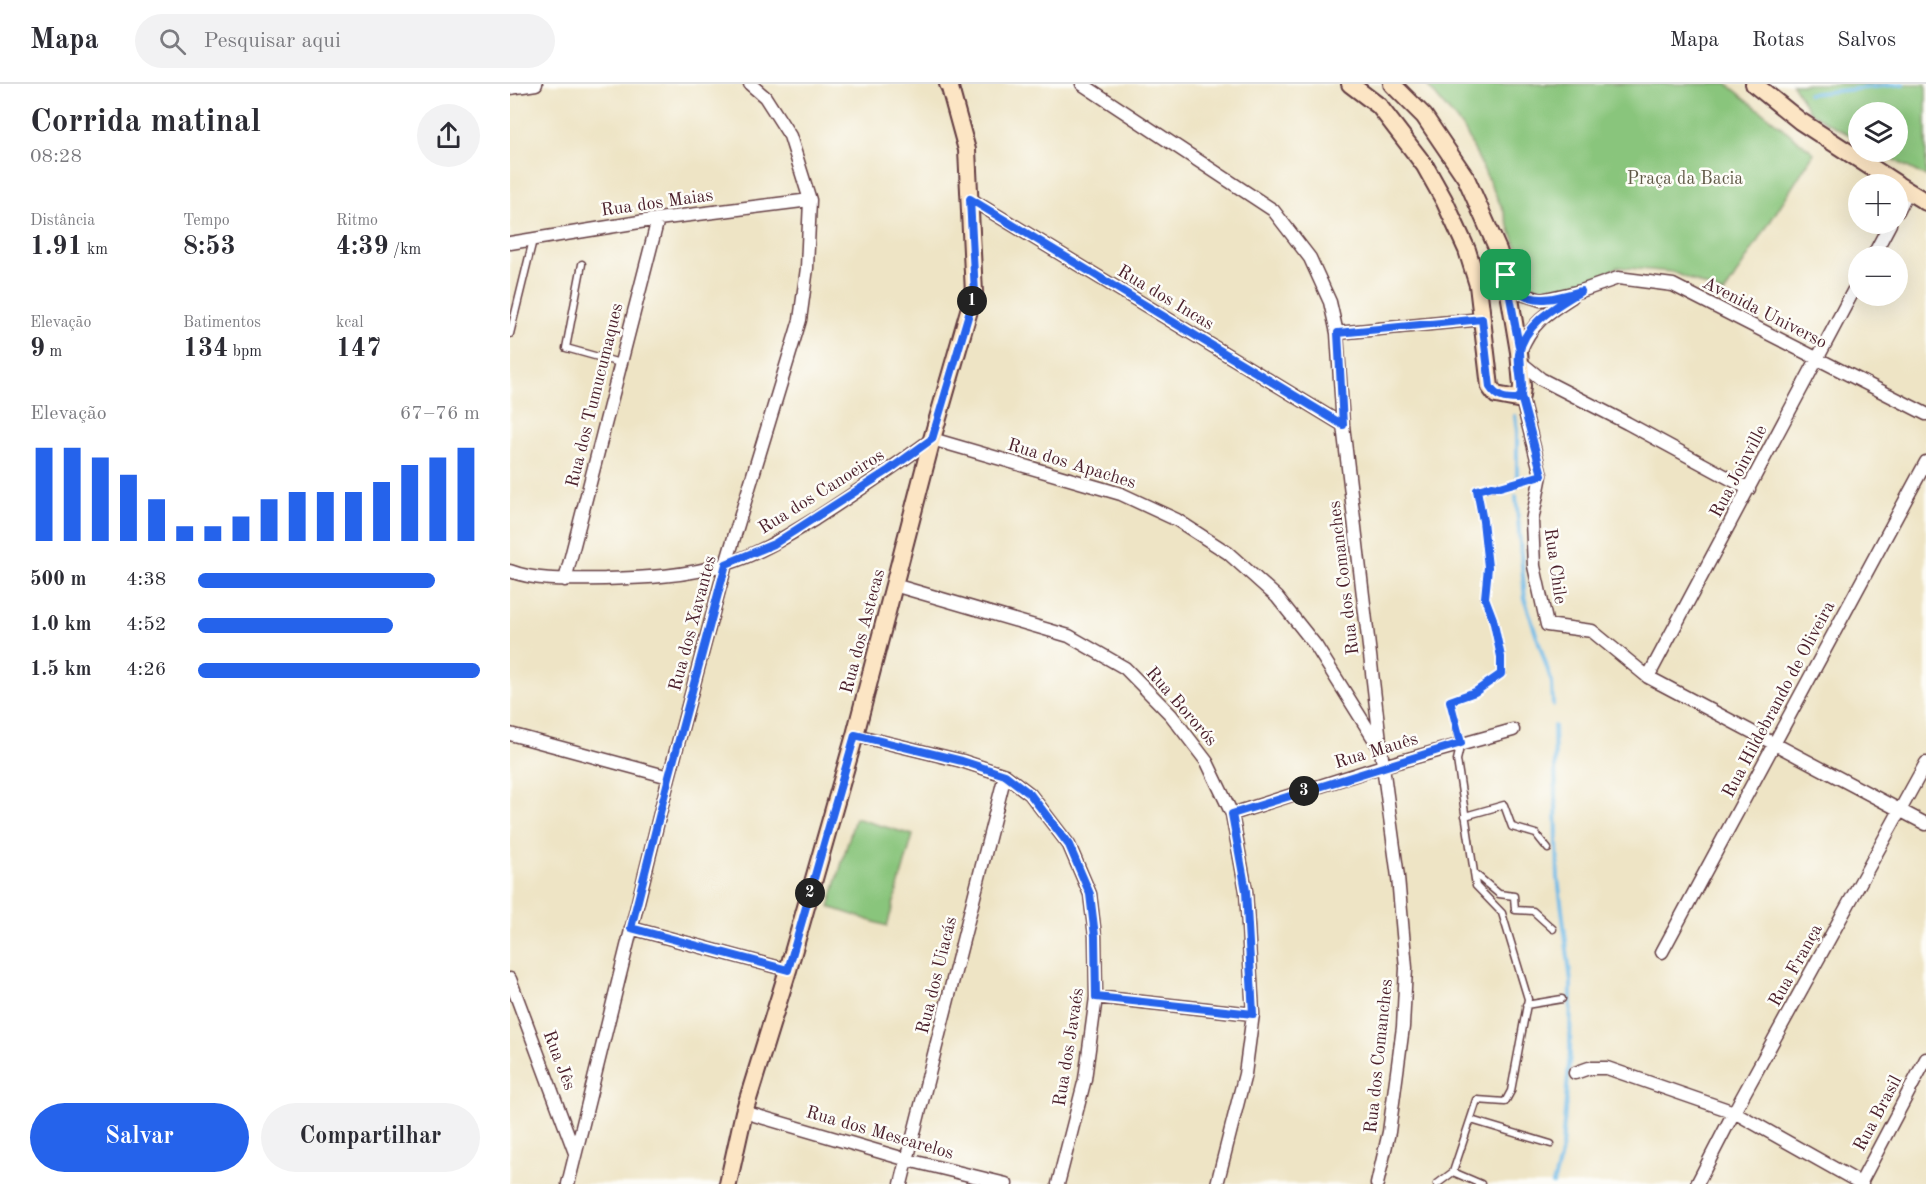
<!DOCTYPE html>
<html lang="pt">
<meta charset="utf-8">
<style>
body{margin:0;font-family:"Old Standard TT",serif;background:#f2f2f3;color:#2b2b33;height:100vh;display:flex;flex-direction:column;font-size:22px;white-space:nowrap}
*{box-sizing:border-box;margin:0}
p{font-size:20px;color:#7c7c81}
.icon{flex:none;width:33px;height:33px;fill:none;stroke:currentColor;stroke-width:2;stroke-linecap:round;stroke-linejoin:round}
.map{position:relative;flex:1;overflow:hidden}
.drawer{display:flex;flex-direction:column;background:#fff;width:510px}
.drawer>*{flex:none}
.buttons{position:absolute;left:1338px;top:18px;display:grid;gap:12px}
.buttons a{display:grid;place-items:center;width:60px;height:60px;border-radius:50%;background:#fff;box-shadow:0 6px 24px #0002;font-size:30px}
.pin{position:absolute;display:grid;place-items:center;width:51px;height:51px;color:#fff;margin:-26px;border-radius:12px;box-shadow:0 3px 9px #0006}
.km{position:absolute;width:30px;height:30px;margin:-15px;border-radius:50%;background:#222;color:#fff;font-size:16px;line-height:30px;text-align:center}
.round{display:grid;place-items:center;flex:none;width:63px;height:63px;border-radius:32px;background:#f2f2f3}
.summary{display:flex;align-items:center;justify-content:space-between;height:102px;padding:0 30px}
h1{font-size:33px;font-weight:800;line-height:45px}
.metrics{display:grid;grid-template-columns:repeat(3,1fr);gap:9px;height:102px;padding:6px 30px}
.metrics div{display:grid;align-content:center}
.metrics b{font-size:26px;font-weight:800}
.metrics small{font-size:16px;font-weight:400}
.metrics p{font-size:16px}
.chart{height:168px;padding:12px 30px}
.chart p{display:flex;justify-content:space-between}
.chart svg{width:100%;height:108px;margin-top:6px;stroke:#2563eb;stroke-width:6}
.primary-button{display:flex;gap:12px;margin-top:auto;padding:12px 30px}
.primary-button a{flex:1;height:69px;border-radius:36px;background:#2563eb;color:#fff;font-size:24px;font-weight:800;line-height:69px;text-align:center}
.primary-button a+a{background:#f2f2f3;color:#2b2b33}
ul{padding:0 30px;list-style:none;font-size:20px}
li{display:grid;grid-template-columns:96px 72px 1fr;align-items:center;height:45px}
li i{height:15px;border-radius:8px;background:#2563eb}
header{display:flex;align-items:center;gap:36px;box-sizing:border-box;height:84px;padding:0 30px;background:#fff;border-bottom:2px solid #e1e1e2}
header strong{font-size:28px}
nav{display:flex;gap:33px;margin-inline-start:auto;font-size:21px}
.search{width:420px;height:54px;background:#f2f2f3;display:flex;align-items:center;gap:15px;box-sizing:border-box;padding:0 21px;border-radius:33px;color:#7c7c81;font-size:22px}
main{display:flex;flex:1;min-height:0}
.map>svg:first-child{display:block}
</style>
<header>
<strong>Mapa</strong>
<div class="search"><svg class="icon" aria-label="search" viewBox="0 0 24 24"><circle cx="10" cy="10" r="6"/><path d="M15 15l6 6"/></svg>Pesquisar aqui</div>
<nav><a>Mapa</a><a>Rotas</a><a>Salvos</a></nav>
</header>
<main>
<section class="drawer">
<div class="summary"><div><h1>Corrida matinal</h1><p>08:28</p></div><a class="round"><svg class="icon" aria-label="share" viewBox="0 0 24 24"><path d="M12 15V3M7 8l5-5 5 5M5 13v7h14v-7"/></svg></a></div>
<div class="metrics">
<div><p>Distância</p><b>1.91<small> km</small></b></div>
<div><p>Tempo</p><b>8:53</b></div>
<div><p>Ritmo</p><b>4:39<small> /km</small></b></div>
</div>
<div class="metrics">
<div><p>Elevação</p><b>9<small> m</small></b></div>
<div><p>Batimentos</p><b>134<small> bpm</small></b></div>
<div><p>kcal</p><b>147</b></div>
</div>
<div class="chart"><p><span>Elevação</span>67–76 m</p>
<svg viewBox="0 0 160 44" preserveAspectRatio="none"><path d="M5 44V6M15 44V6M25 44V10M35 44V17M45 44V27M55 44V38M65 44V38M75 44V34M85 44V27M95 44V24M105 44V24M115 44V24M125 44V20M135 44V13M145 44V10M155 44V6"/></svg>
</div>
<ul>
<li><b>500 m</b>4:38<i style="width:84%"></i></li>
<li><b>1.0 km</b>4:52<i style="width:69%"></i></li>
<li><b>1.5 km</b>4:26<i style="width:100%"></i></li>
</ul>
<div class="primary-button"><a>Salvar</a><a>Compartilhar</a></div>
</section>
<div class="map">
<svg width="1416" height="1100" viewBox="0 0 1416 1100">
<rect width="100%" height="100%" fill="#fdfcf7"/>
<filter id="ink" filterUnits="userSpaceOnUse"><feTurbulence type="fractalNoise" baseFrequency=".0167" numOctaves="2"/><feDisplacementMap in="SourceGraphic" scale="12" xChannelSelector="R" yChannelSelector="G"/><feConvolveMatrix kernelMatrix="1 2 1 2 8 2 1 2 1" color-interpolation-filters="sRGB"/></filter>
<filter id="wash" filterUnits="userSpaceOnUse"><feTurbulence type="fractalNoise" baseFrequency=".008" numOctaves="4" result="noise"/><feDisplacementMap in="SourceGraphic" scale="24" xChannelSelector="R" yChannelSelector="G"/><feGaussianBlur stdDeviation="1.35" result="paint"/><feColorMatrix in="noise" values="0 0 0 0 0 0 0 0 0 0 0 0 0 0 0 0 0 1.4 0 .05"/><feComposite in="paint" operator="in"/></filter>
<g filter="url(#wash)">
<rect width="100%" height="100%" fill="#eee4c5"/>
<path fill="#89c57b" stroke="#6a7253" stroke-width="1.5" d="M916,0H1217L1304,69L1214,210L1163,188L1107,183L1077,202L1021,203L994,128L955,47Z
M1282,0H1416V93L1369,68H1388V28H1348V56L1301,29Z
M345,734L403,751L377,842L319,823Z"/>
<g fill="none" stroke-linecap="round" stroke-linejoin="round">
<path stroke="#6db9e7" stroke-width="4" d="M1298,10L1393,0
M1005,332L1007,347V392
M1006,412L1015,516L1042,599L1043,621
M1043,1100L1050,1075L1052,1063L1060,968L1061,898L1048,794L1044,642"/>
</g>
</g>
<g filter="url(#ink)">
<g fill="none" stroke-linecap="round" stroke-linejoin="round">
<g stroke="#633d42" stroke-width="9">
<path id="lane" d="M72,180L56,264L110,279
M0,250L23,156
M955,732L994,721L1002,743L1026,750L1038,765
M964,789L989,810L1004,812L1005,826L1023,827L1043,845
M1016,921L1052,915
M961,1036L1041,1060
M943,1088L971,1100
M927,1100L943,1088L967,1016L995,1018L1001,1007L1018,915L992,829L966,802L947,676L951,659L940,617L965,608L991,590V573L983,535L975,514L978,483L973,437L967,406L982,402L990,403L1031,391"/>
</g>
<g stroke="#633d42" stroke-width="15">
<path id="street" d="M572,0L763,126L800,174L820,218L827,249L833,341L873,682L888,793L896,884L893,943L879,1048L867,1100
M0,4L26,0
M460,115L833,341
M1388,127L1398,107
M0,159L148,135L300,116
M1363,172L1380,140
M998,194L1009,209L1031,216L1071,207L1108,194L1163,201L1416,330
M827,249L972,235
M1010,268C1021,239 1037,229 1062,213
M1009,277L1031,295L1117,339L1239,405
M1011,312L1031,391L1022,437L1024,482L1037,541L1082,547L1138,593L1416,740
M0,487C29,498 64,495 95,495C135,494 177,492 216,480C249,470 277,452 305,435C345,409 384,383 422,355L611,410L667,436L718,469L767,513L806,562L869,663
M55,496L148,135
M384,501L559,552L615,584L661,631L697,678L722,730L736,807L743,930L735,990L707,1100
M1138,593L1348,198
M0,650L159,693
M345,651L452,677L495,691L520,710L559,761L580,810L585,852L586,913L575,995L548,1100
M722,730L873,682L1003,646
M121,844L278,886
M1152,868L1416,378
M0,895L65,1069
M586,913L743,930
M1065,989L1079,984H1097L1224,1028L1352,1100
M234,1028L398,1076L496,1100
M58,1100L159,693L216,480L290,236L297,184L300,116L280,52L255,13L240,0
M391,1100L495,691
M1187,1100L1224,1028L1416,679
M1350,1100L1416,975"/>
</g>
<g stroke="#633d42" stroke-width="20">
<path id="secondary" d="M840,0L869,22L915,82L934,116L957,166L968,201L980,303L986,311L1007,315L1011,312L1012,302L1009,268L996,191L988,166L956,94L914,32L882,0
M1244,0L1290,37L1387,100
M1388,101L1416,118
M218,1100L234,1028L278,886L345,651L422,355L464,209L457,66L440,4L438,0"/>
</g>
<use href="#lane" stroke="#fff" stroke-width="6"/>
<use href="#street" stroke="#fff" stroke-width="12"/>
<use href="#secondary" stroke="#fce5c4" stroke-width="16"/>
</g>
</g>
<g fill="none" stroke-linecap="round" stroke-linejoin="round" filter="url(#ink)">
<g stroke="#fff" stroke-width="12">
<path id="route" d="M996,191L1010,268L1012,302L1011,312L1007,315C995,315 987,314 980,303L972,235L828,249L833,341L460,115L465,209L422,355L379,386L264,460L216,480L159,693L121,844L278,886L345,651L452,677L495,691L520,710L559,761L580,810L585,852L586,913L743,930L736,807L722,730L951,659L940,617L965,608L991,590V573L983,535L975,514L978,483L973,437L967,406L982,402L990,403L1032,391L1011,312C1013,298 1007,284 1009,270C1014,239 1047,222 1071,207C1052,212 1029,221 1011,209C1005,206 1000,197 996,191"/>
</g>
<use href="#route" stroke="#2563eb" stroke-width="8"/>
</g>
<g text-anchor="middle" stroke-width="5" stroke-linejoin="round" paint-order="stroke">
<g font-size="18" fill="#605947" stroke="#fdfcf7">
<text x="1175" y="100">Praça da Bacia</text>
</g>
<g font-size="18" fill="#4a1f2b" stroke="#fdfcf7">
<text transform="translate(147 118) rotate(-8)" y="6">Rua dos Maias</text>
<text transform="translate(656 213) rotate(31)" y="6">Rua dos Incas</text>
<text transform="translate(1255 228) rotate(27)" y="6">Avenida Universo</text>
<text transform="translate(84 311) rotate(-76)" y="6">Rua dos Tumucumaques</text>
<text transform="translate(562 379) rotate(17)" y="6">Rua dos Apaches</text>
<text transform="translate(1228 387) rotate(-62)" y="6">Rua Joinville</text>
<text transform="translate(311 407) rotate(-32)" y="6">Rua dos Canoeiros</text>
<text transform="translate(1046 482) rotate(82)" y="6">Rua Chile</text>
<text transform="translate(833 494) rotate(-97)" y="6">Rua dos Comanches</text>
<text transform="translate(182 539) rotate(-75)" y="6">Rua dos Xavantes</text>
<text transform="translate(352 547) rotate(-75)" y="6">Rua dos Astecas</text>
<text transform="translate(1268 615) rotate(-62)" y="6">Rua Hildebrando de Oliveira</text>
<text transform="translate(672 622) rotate(49)" y="6">Rua Bororós</text>
<text transform="translate(866 666) rotate(-17)" y="6">Rua Mauês</text>
<text transform="translate(1285 881) rotate(-61)" y="6">Rua França</text>
<text transform="translate(426 891) rotate(-76)" y="6">Rua dos Uiacás</text>
<text transform="translate(558 963) rotate(-81)" y="6">Rua dos Javaés</text>
<text transform="translate(868 972) rotate(-84)" y="6">Rua dos Comanches</text>
<text transform="translate(50 976) rotate(69)" y="6">Rua Jês</text>
<text transform="translate(1367 1029) rotate(-62)" y="6">Rua Brasil</text>
<text transform="translate(370 1048) rotate(16)" y="6">Rua dos Mescarelos</text>
</g>
</g>
</svg>
<div class="buttons">
<a><svg class="icon" aria-label="layers" viewBox="0 0 24 24"><path d="M12 4l9 5-9 5-9-5zM3 14l9 5 9-5"/></svg></a>
<a>+</a>
<a>−</a>
</div>
<div class="pin" style="left:996px;top:191px;background:#1e9e55"><svg class="icon" aria-label="arrive" viewBox="0 0 24 24"><path d="M6 21V4h12l-3 4 3 4H6"/></svg></div>
<b class="km" style="left:462px;top:217px">1</b>
<b class="km" style="left:300px;top:809px">2</b>
<b class="km" style="left:794px;top:707px">3</b>
</div>
</main>
